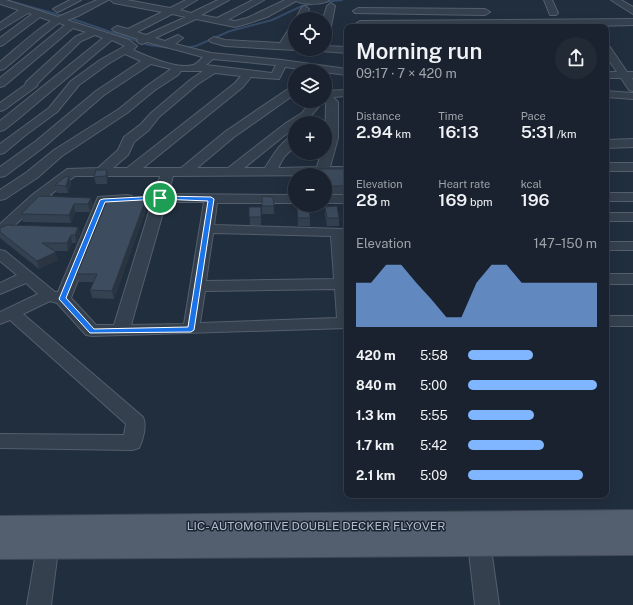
<!DOCTYPE html>
<meta charset="utf-8">
<style>
body{margin:0;font-family:"Public Sans",sans-serif;background:#222a36;color:#f1f3f6;height:100vh;display:flex;flex-direction:column;font-size:15px;white-space:nowrap}
*{box-sizing:border-box;margin:0}
p{font-size:13px;color:#9fa4aa}
.icon{flex:none;width:22px;height:22px;fill:none;stroke:currentColor;stroke-width:2;stroke-linecap:round;stroke-linejoin:round}
.map{position:relative;flex:1;overflow:hidden}
.sheet{position:absolute;left:344px;top:24px;width:265px;height:474px;display:flex;flex-direction:column;background:#19222e;border-radius:8px;box-shadow:0 4px 16px #0002,0 0 0 1px #373f4a}
.sheet>*{flex:none}
.controls{position:absolute;left:288px;top:12px;display:grid;gap:8px}
.controls a{display:grid;place-items:center;width:44px;height:44px;border-radius:50%;background:#19222e;box-shadow:0 4px 16px #0002,0 0 0 1px #373f4a;font-size:20px}
.pin{position:absolute;display:grid;place-items:center;width:34px;height:34px;color:#fff;margin:-17px;border:2px solid #fff;border-radius:50%;box-shadow:0 1px 4px #0007}
.round{display:grid;place-items:center;flex:none;width:42px;height:42px;border-radius:21px;background:#222a36}
.headline{display:flex;align-items:center;justify-content:space-between;height:68px;padding:0 12px}
h1{font-size:22px;font-weight:600;line-height:30px}
.stats{display:grid;grid-template-columns:repeat(3,1fr);gap:6px;height:68px;padding:4px 12px}
.stats div{display:grid;align-content:center}
.stats b{font-size:17px;font-weight:600}
.stats small{font-size:11px;font-weight:400}
.stats p{font-size:11px}
.chart{height:112px;padding:8px 12px}
.chart p{display:flex;justify-content:space-between}
.chart svg{width:100%;height:72px;margin-top:4px;fill:#80b5ff;opacity:.7}
ul{padding:0 12px;list-style:none;font-size:13px}
li{display:grid;grid-template-columns:64px 48px 1fr;align-items:center;height:30px}
li i{height:10px;border-radius:5px;background:#80b5ff}
.map>svg:first-child{display:block}
</style>
<div class="map">
<svg width="633" height="605" viewBox="0 0 633 605">
<rect width="100%" height="100%" fill="#212e3e"/>
<g fill="none" stroke-linecap="round" stroke-linejoin="round">
<path stroke="#344a67" stroke-width="2" d="M6,0L67,17L149,45L178,49
M323,2L342,0
M186,48L196,46L230,31L272,20L302,6L315,3"/>
<g stroke="#545e6c" stroke-width="2">
<path id="minor" d="M0,0H6L58,17L97,0H108L78,16L67,20L129,40L137,46L133,50C146,56 178,70 193,65C197,64 201,59 203,57L147,42L142,44L139,43L137,41L138,39L114,31L112,29L117,26L128,29L162,12L114,3L110,0H127L170,8L186,0H197L180,10L191,13L218,0H229L201,15L217,18L253,0H264L228,20L235,21L247,18L285,0H329C324,5 302,5 296,1L267,17L246,24L235,27L196,19L155,38L165,41L178,35L183,38L175,44L211,53L282,60L347,69V75L285,67L279,79L251,77L243,87L143,168H181L226,131L291,87L295,86V94L234,137L197,168H228L286,123L302,113L311,101H323C315,111 308,123 295,123V127L244,168H265C272,157 282,139 295,135V146L284,157L278,168L317,167L321,153H325L326,103L324,101L325,91L347,90V96L333,97L338,102V138L330,167H347V175L173,176L168,194L295,195V203H217L214,225L343,229C351,241 347,310 347,328L92,336L86,335L57,303L50,301L23,314L143,417C147,425 143,440 139,448L132,450L0,448V434L124,435L126,424L10,320L0,324V312L38,294L26,283L0,294V283L17,275L0,261V250L5,251L55,292H58L98,197L127,195L132,196L134,199L132,202L108,204L71,298L96,325H114L152,202L146,201L144,198L146,195L155,194L160,176H75L50,195L54,198L52,201L40,202L5,234L0,235V224L32,195L67,169L98,168L118,150L124,137L141,124L151,113L190,80L203,71H181L178,75L155,90L127,113L62,156L37,178L5,199L0,200V190L27,172L54,150L119,109L147,86L171,69L151,64L104,95L44,147L5,176L0,177V167L36,141L96,91L141,61L125,54L108,64L79,85L57,112L27,134L4,153L0,154V144L49,108L71,81L100,60L125,46L112,40L18,119L4,130L0,131V121L103,38L95,35L81,41L38,83L37,86L4,110L0,111V103L25,85L26,82L75,37L86,32L73,28L4,86L0,87V78L65,25L59,23C39,37 23,54 4,69L0,70V62C17,48 32,33 51,21L40,17L3,45L0,46V38L32,14L28,13L0,30V23L19,10L0,4ZM172,14L186,17L146,35L137,32ZM213,59L276,65L272,73L206,65ZM215,73L241,76L235,83L127,168H113L128,155L134,142L149,130L159,117L198,84ZM166,202H204L184,324L131,325ZM213,233L331,236L334,279L206,281ZM335,289L337,318L200,323L205,291Z
M70,0H81L60,11L57,12L53,9Z
M544,0H552L558,13L556,15H550Z
M611,0H621L633,7V14Z
M331,3L335,6L330,31L325,34V19H323L327,6Z
M305,6L309,9L304,19L295,20L302,7Z
M358,8L485,9L490,12L485,15L355,13L353,11Z
M633,19V25L595,26L596,27H360L355,24L360,21Z
M295,23V34L289,44H295V49H299L295,50L225,46L211,42L209,40L214,37L225,40L280,43L292,24Z
M325,46L347,47V53L321,51L320,49H325Z
M606,46L610,47L627,72H633V78H632L633,80V91L629,90L621,78H606V72H617L606,56Z
M606,91L633,93V99L606,97Z
M633,139V147L606,148V140Z
M606,163H633V171H606Z
M606,193H633V201H606Z
M325,195H347V203H325Z
M606,213H633V221H606Z
M606,242H633V250H606Z
M606,274H633V284H606Z
M606,316H633V326H606Z
M478,526L486,529L489,535L499,605H475L467,535L470,529Z
M46,548L54,551L57,558L51,605H27L35,558L38,551Z"/>
</g>
<use href="#minor" fill="#35404e" fill-rule="evenodd"/>
<path stroke="#576475" stroke-width="4" stroke-dasharray="5 5" stroke-linecap="butt" d="M0,532L633,528
M0,539L633,536"/>
<g stroke="#3f4957" stroke-width="28" stroke-linecap="butt">
<path id="major-bridge" d="M0,529L633,523
M0,546L633,542"/>
</g>
<use href="#major-bridge" stroke="#535f6e" stroke-width="26"/>
</g>
<path fill="#344151" d="M319,169H347V194H325V175H319Z
M107,170L108,178L107,184H96L94,177Z
M69,176L71,184L68,193H57L55,185Z
M39,196L93,205L90,212H75L71,223L23,222L21,214Z
M147,196L148,204L114,299L92,298L90,290L94,282H79L77,274Z
M262,196L273,197L274,214H262Z
M249,207H261V225H250Z
M297,207L310,218V226H298Z
M325,207L339,218V226H327L325,215Z
M78,227L80,234L76,243H72L68,251H54L58,260L39,269L0,238V228Z"/>
<path fill="#2b3542" d="M107,170L108,178L107,184L106,176Z
M69,176L71,184L68,193L66,186Z
M147,196L148,204L114,299L112,291Z
M91,198L93,205L90,212L88,204Z
M74,204L75,212L71,223L69,215Z
M78,227L80,234L76,243L75,235Z
M71,235L72,243L68,251L67,243Z
M56,252L58,260L39,269L37,261Z"/>
<path fill="#3d4c5e" stroke="#2b3542" d="M319,169H347V186H325V175H320Z
M96,170H107L106,176L94,177Z
M69,176L66,186L55,185L65,177Z
M39,196L91,198L88,204H74L69,215L21,214Z
M147,196L112,291L90,290L97,274H77L108,198Z
M262,196L273,197L274,206H262Z
M309,206L310,218H298L297,207Z
M337,206L339,218H327L325,207Z
M249,207H261V217H249Z
M7,225L78,227L75,235H71L67,243H42L56,252L37,261L0,232V228Z"/>
<path fill="#1a73e8" stroke="#fff" fill-rule="evenodd" d="M160,196L211,197L214,199L194,330L191,332L90,333L59,299L100,200L103,199ZM160,199L208,201L188,327L94,329L66,298L105,202Z"/>
<g text-anchor="middle" stroke-width="3" stroke-linejoin="round" paint-order="stroke">
<g font-size="12" fill="#b1bbc9" stroke="#1b2533">
<text x="316" y="530">LIC- AUTOMOTIVE DOUBLE DECKER FLYOVER</text>
</g>
</g>
</svg>
<div class="controls">
<a><svg class="icon" aria-label="locate" viewBox="0 0 24 24"><circle cx="12" cy="12" r="6"/><path d="M12 2v4M12 18v4M2 12h4M18 12h4"/></svg></a>
<a><svg class="icon" aria-label="layers" viewBox="0 0 24 24"><path d="M12 4l9 5-9 5-9-5zM3 14l9 5 9-5"/></svg></a>
<a>+</a>
<a>−</a>
</div>
<div class="pin" style="left:160px;top:198px;background:#1e9e55"><svg class="icon" aria-label="arrive" viewBox="0 0 24 24"><path d="M6 21V4h12l-3 4 3 4H6"/></svg></div>
<section class="sheet">
<div class="headline"><div><h1>Morning run</h1><p>09:17 · 7 × 420 m</p></div><a class="round"><svg class="icon" aria-label="share" viewBox="0 0 24 24"><path d="M12 15V3M7 8l5-5 5 5M5 13v7h14v-7"/></svg></a></div>
<div class="stats">
<div><p>Distance</p><b>2.94<small> km</small></b></div>
<div><p>Time</p><b>16:13</b></div>
<div><p>Pace</p><b>5:31<small> /km</small></b></div>
</div>
<div class="stats">
<div><p>Elevation</p><b>28<small> m</small></b></div>
<div><p>Heart rate</p><b>169<small> bpm</small></b></div>
<div><p>kcal</p><b>196</b></div>
</div>
<div class="chart"><p><span>Elevation</span>147–150 m</p>
<svg viewBox="0 0 160 44" preserveAspectRatio="none"><path d="M0 44V17L10 17L20 6L30 6L40 17L50 27L60 38L70 38L80 17L90 6L100 6L110 17L120 17L130 17L140 17L150 17L160 17V44z"/></svg>
</div>
<ul>
<li><b>420 m</b>5:58<i style="width:50%"></i></li>
<li><b>840 m</b>5:00<i style="width:100%"></i></li>
<li><b>1.3 km</b>5:55<i style="width:51%"></i></li>
<li><b>1.7 km</b>5:42<i style="width:59%"></i></li>
<li><b>2.1 km</b>5:09<i style="width:89%"></i></li>
</ul>
</section>
</div>
